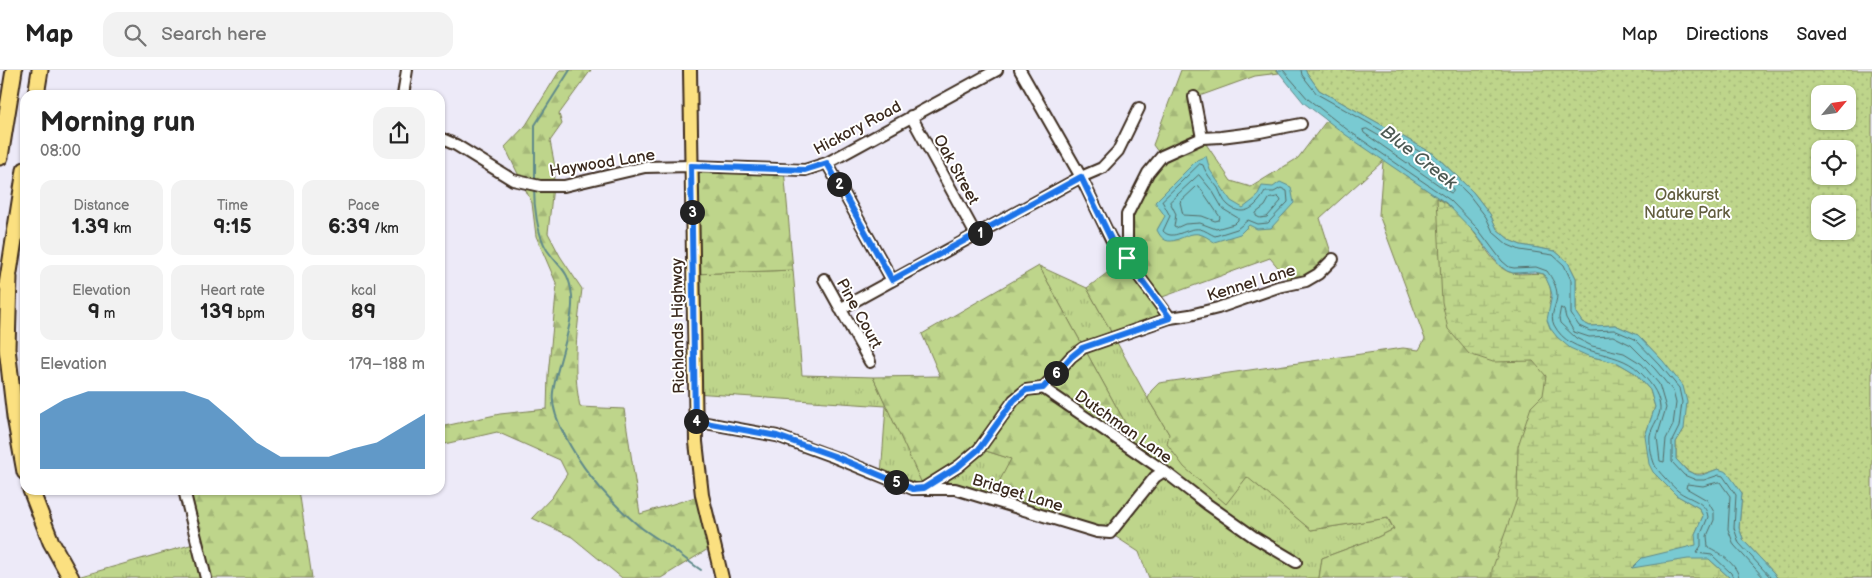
<!DOCTYPE html>
<meta charset="utf-8">
<style>
body{margin:0;font-family:"Balsamiq Sans",sans-serif;background:#f2f2f2;color:#222;height:100vh;display:flex;flex-direction:column;font-size:19px;white-space:nowrap}
*{box-sizing:border-box;margin:0}
p{font-size:16px;color:#767676}
.icon{flex:none;width:28px;height:28px;fill:none;stroke:currentColor;stroke-width:2;stroke-linecap:round;stroke-linejoin:round}
.map{position:relative;flex:1;overflow:hidden}
.drawer{position:absolute;left:20px;top:20px;width:425px;height:405px;display:flex;flex-direction:column;background:#fff;border-radius:15px;box-shadow:0 1px 4px #0004}
.drawer>*{flex:none}
.needle{width:32px;rotate:61deg}
.buttons{position:absolute;left:1811px;top:15px;display:grid;gap:10px}
.buttons a{display:grid;place-items:center;width:45px;height:45px;border-radius:10px;background:#fff;box-shadow:0 1px 4px #0004;font-size:25px}
.pin{position:absolute;display:grid;place-items:center;width:42px;height:42px;color:#fff;margin:-21px;border-radius:10px;box-shadow:0 2px 8px #0006}
.km{position:absolute;width:25px;height:25px;margin:-12px;border-radius:50%;background:#222;color:#fff;font-size:14px;line-height:25px;text-align:center}
.round{display:grid;place-items:center;flex:none;width:52px;height:52px;border-radius:15px;background:#f2f2f2}
.head{display:flex;align-items:center;justify-content:space-between;height:85px;padding:0 20px}
h1{font-size:28px;font-weight:700;line-height:38px}
.figures{display:grid;grid-template-columns:repeat(3,1fr);gap:8px;height:85px;padding:5px 20px}
.figures div{display:grid;align-content:center;border-radius:12px;background:#f2f2f2;text-align:center}
.figures b{font-size:21px;font-weight:700}
.figures small{font-size:14px;font-weight:400}
.figures p{font-size:14px}
.chart{height:140px;padding:10px 20px}
.chart p{display:flex;justify-content:space-between}
.chart svg{width:100%;height:90px;margin-top:5px;fill:#1f6fb2;opacity:.7}
header{display:flex;align-items:center;gap:30px;box-sizing:border-box;height:70px;padding:0 25px;background:#fff;border-bottom:1px solid #e0e0e0}
header strong{font-size:24px}
nav{display:flex;gap:28px;margin-inline-start:auto;font-size:18px}
.search{width:350px;height:45px;background:#f2f2f2;display:flex;align-items:center;gap:12px;box-sizing:border-box;padding:0 18px;border-radius:15px;color:#767676;font-size:19px}
.map>svg:first-child{display:block}
</style>
<header>
<strong>Map</strong>
<div class="search"><svg class="icon" aria-label="search" viewBox="0 0 24 24"><circle cx="10" cy="10" r="6"/><path d="M15 15l6 6"/></svg>Search here</div>
<nav><a>Map</a><a>Directions</a><a>Saved</a></nav>
</header>
<div class="map">
<svg width="1872" height="508" viewBox="0 0 1872 508">
<defs>
<pattern id="grass-tufts" width="24" height="20" patternUnits="userSpaceOnUse" patternTransform="scale(1.25)"><rect width="24" height="20" fill="#bed58b"/><path d="M3 7l-1-3M5 7V3M7 7l1-3M15 17l-1-3M17 17v-4M19 17l1-3" fill="none" stroke="#a4b778"/></pattern>
<pattern id="forest-firs" width="22" height="20" patternUnits="userSpaceOnUse" patternTransform="scale(1.25)"><rect width="22" height="20" fill="#bed58b"/><path d="M5 1l3.5 6h-7zM16 11l3.5 6h-7z" fill="#a4b778"/></pattern>
<pattern id="wetland-marsh" width="20" height="14" patternUnits="userSpaceOnUse" patternTransform="scale(1.25)"><rect width="20" height="14" fill="#bed58b"/><path d="M1 5h8M5 5V1M11 12h8M15 12V8" fill="none" stroke="#a4b778"/></pattern>
<pattern id="park-dots" width="8" height="8" patternUnits="userSpaceOnUse" patternTransform="scale(1.25)"><rect width="8" height="8" fill="#bed58b"/><path d="M2 2h.1M6 6h.1" fill="none" stroke="#a4b778" stroke-width="1.8" stroke-linecap="round"/></pattern>
</defs>
<rect width="100%" height="100%" fill="#edeaf8"/>
<filter id="ink" filterUnits="userSpaceOnUse"><feTurbulence type="fractalNoise" baseFrequency=".02" numOctaves="2"/><feDisplacementMap in="SourceGraphic" scale="10" xChannelSelector="R" yChannelSelector="G"/><feConvolveMatrix kernelMatrix="1 2 1 2 8 2 1 2 1" color-interpolation-filters="sRGB"/></filter>
<g filter="url(#ink)">
<path fill="url(#grass-tufts)" stroke="#7c8054" d="M1039,196L1087,218L1148,329L1169,364L1226,433L1247,406L1311,460L1387,448L1394,459L1376,468L1322,488L1319,508H1149L1139,482L1110,463L1155,407Z
M793,200L802,305L873,307L924,417L979,379L1012,389L990,429L924,418L881,406L886,336L694,323L693,204Z
M197,473L206,508H74Z"/>
<path fill="url(#forest-firs)" stroke="#7c8054" d="M560,0H591L559,44L562,54L550,71L555,97L548,163L560,186L582,219C577,259 572,297 580,337L624,339L640,444L702,425L713,476L661,508H622L572,467L532,448L552,427L567,404L560,390L497,362L440,375V357L500,344L547,339L548,305L557,215L536,166L532,133L505,77L526,55Z
M1181,0H1277L1279,3L1255,6L1194,28L1202,68L1231,111L1251,117L1298,88L1327,50L1446,133L1475,163L1642,488L1730,508H1319L1322,488L1376,468L1394,459L1388,448L1311,460L1247,407L1226,434L1184,397L1167,374L1169,364L1148,329L1151,321L1159,313L1403,278L1419,280L1425,269L1379,145L1383,91L1320,148L1333,189L1318,204L1292,214L1270,188L1157,229L1170,248L1114,267L1087,218L1127,188V145L1161,86L1153,75Z
M691,96L784,99L793,200L693,204Z
M1039,196L1155,407L1110,463L990,429L1011,389L980,379L924,418L873,307L940,306L922,264Z
M184,420H299L312,508H206Z"/>
<path fill="url(#wetland-marsh)" stroke="#7c8054" d="M1437,128C1452,136 1466,151 1476,165C1485,176 1495,197 1509,202C1519,206 1533,202 1544,204C1550,215 1553,222 1549,234L1588,286L1618,293L1635,303L1650,320L1655,337L1645,366L1676,425L1699,438L1703,446L1695,464L1709,489L1730,508H1492V500L1517,429L1518,376L1531,337L1543,325L1546,306L1533,291L1493,292L1469,284L1448,259L1442,232Z"/>
<path fill="url(#park-dots)" stroke="#7c8054" fill-rule="evenodd" d="M1305,0H1872V508H1777L1774,503L1744,471L1739,458L1742,423L1718,399C1696,407 1692,407 1676,389V372L1684,359L1663,291L1638,265L1615,255L1590,256L1582,252L1576,243V208L1568,192L1555,181L1521,175L1511,171L1497,159L1490,144L1473,122L1434,84L1319,20ZM1820,24H1848V51H1820ZM1820,79H1848V106H1820ZM1820,134H1848V161H1820Z"/>
<path fill="#79cad2" stroke="#608a8a" d="M1277,0H1305L1319,20L1434,84L1473,122L1490,144L1497,159L1511,171L1521,175L1555,181L1568,192L1576,208V243L1582,252L1590,256L1615,255L1638,265L1663,291L1683,316L1687,332L1684,359L1676,372V389L1687,401L1697,405H1702L1718,399L1727,402L1742,423L1739,458L1744,471L1774,503L1777,508H1730L1709,489H1688L1632,498L1642,488L1696,475L1695,464L1703,446L1699,438L1676,425L1653,402L1649,394L1645,366L1655,337L1650,320L1635,303L1618,293L1588,286L1570,278L1557,267L1550,258L1547,250L1552,225L1550,217L1544,204L1535,202L1513,203L1507,201L1499,195L1475,163L1446,133L1346,65L1304,33Z
M1206,86L1210,100L1231,131L1243,138L1256,128L1262,116L1273,117L1280,112L1291,117L1294,133L1271,158L1257,159L1249,155L1240,164L1214,172C1210,169 1204,165 1199,164C1183,161 1168,184 1157,160L1165,146L1155,132L1197,90Z"/>
<g fill="none" stroke-linecap="round" stroke-linejoin="round">
<path stroke="#546a66" stroke-width="1" d="M1283,0L1308,29L1349,61L1450,130L1478,159L1502,191L1509,197L1514,198L1536,197L1547,201C1552,208 1557,217 1557,225C1557,235 1549,245 1554,255C1571,288 1616,278 1639,301C1649,311 1659,322 1660,337C1661,346 1652,356 1650,365C1649,374 1652,392 1657,399C1663,406 1671,415 1678,421C1690,430 1706,431 1708,447L1701,464V476L1696,483L1712,485L1731,503L1733,508
M1301,0L1302,5L1317,24L1431,88L1469,125L1486,147L1493,162L1508,175L1520,180L1553,185L1564,195L1571,210V244L1579,256L1590,261L1614,260L1635,269L1660,295L1679,318L1682,332L1679,357L1672,371V392L1684,405L1696,410H1704L1719,405L1723,406L1736,425L1734,458L1739,473L1771,508
M1367,59L1427,93L1453,119V122L1451,123L1443,118L1364,63L1363,60Z
M1200,94L1203,95C1206,104 1212,110 1218,118C1221,124 1223,131 1228,135C1244,149 1257,136 1265,122H1274L1281,118L1287,121L1288,132L1268,153L1258,154L1248,150L1237,159L1215,166C1210,164 1205,160 1200,159C1186,157 1173,172 1163,161L1170,146L1162,131Z
M1199,105L1213,122L1223,139L1238,148V150L1234,154L1216,159L1200,153L1185,154L1176,158L1174,157L1176,144L1170,132Z
M1199,116L1220,147L1219,150L1215,151L1202,146L1183,145L1180,132L1196,117Z
M1278,127L1280,129L1281,131L1267,147L1260,148L1256,146V143L1265,136L1269,129Z
M1561,238L1564,240L1566,248L1574,262L1589,267L1613,266L1631,275L1655,299L1673,321L1676,333L1673,355L1666,369L1664,392L1660,391L1657,367L1666,338L1659,314L1642,294L1624,283L1592,276L1576,268L1560,253L1559,248Z
M1739,508C1738,495 1719,482 1708,477L1707,466L1714,450V442L1707,430L1686,418L1687,414L1703,416L1718,412H1720L1730,426L1728,459L1734,475L1764,508"/>
<path stroke="#608a8a" stroke-width="2" d="M535,110V55L570,0
M534,117C534,136 537,164 547,180C560,199 569,199 572,226C574,255 557,293 553,322C551,337 558,353 565,366C583,401 608,430 639,456C648,463 658,469 667,475C678,483 689,492 701,500"/>
<g stroke="#3b2a1e" stroke-width="14">
<path id="minor" d="M1020,0L1081,107L1111,169L1170,248
M403,25L407,0
M1194,27L1202,68
M911,46L976,165
M440,68L456,75L513,110L540,116H564L645,97L691,96L805,100L827,93L997,0
M827,93L892,210
M1127,188V145L1148,103L1162,86L1202,68L1221,67L1260,62L1301,54
M824,209L870,292
M840,239L1081,107L1102,98L1118,81L1139,38
M1043,318L1071,287L1083,278L1170,248L1190,245L1218,238L1278,217L1306,211L1318,204L1333,189
M695,351L777,366L834,387L913,419H955L1097,462L1110,463L1155,407L1164,401
M924,418L959,396L979,379L1014,330L1026,320L1043,318L1164,401L1207,434L1254,467L1296,492
M184,420L206,508"/>
</g>
<g stroke="#3b2a1e" stroke-width="16">
<path id="major" d="M690,0L696,372L702,425L722,508"/>
</g>
<g stroke="#3b2a1e" stroke-width="19">
<path id="highway" d="M36,25L40,0
M0,87L14,0
M9,207L7,278L15,347L25,402
M7,215L25,100
M31,420L51,472L71,508"/>
</g>
<use href="#minor" stroke="#fff" stroke-width="10"/>
<use href="#major" stroke="#fbe080" stroke-width="12"/>
<use href="#highway" stroke="#fbe080" stroke-width="15"/>
</g>
</g>
<g fill="none" stroke-linecap="round" stroke-linejoin="round" filter="url(#ink)">
<g stroke="#fff" stroke-width="10">
<path id="route" d="M827,93L892,210L1081,107L1111,169L1170,248L1082,278L1071,287L1043,318L1026,320L1014,330L979,379L959,396L924,418L913,419L834,386L777,366L695,351L691,96L805,100Z"/>
</g>
<use href="#route" stroke="#1a73e8" stroke-width="6"/>
</g>
<g text-anchor="middle" stroke-width="4" stroke-linejoin="round" paint-order="stroke">
<g font-size="16" fill="#3b2a1e" stroke="#fff">
<text transform="translate(857 57) rotate(-28)" y="6">Hickory Road</text>
<text transform="translate(602 92) rotate(-9)" y="6">Haywood Lane</text>
<text transform="translate(957 99) rotate(61)" y="6">Oak Street</text>
<text transform="translate(1251 212) rotate(-17)" y="6">Kennel Lane</text>
<text transform="translate(860 243) rotate(61)" y="6">Pine Court</text>
<text transform="translate(677 256) rotate(-91)" y="6">Richlands Highway</text>
<text transform="translate(1124 356) rotate(35)" y="6">Dutchman Lane</text>
<text transform="translate(1018 422) rotate(17)" y="6">Bridget Lane</text>
</g>
<g font-size="16" fill="#625d3f" stroke="#fff">
<text x="1687" y="130">Oakkurst<tspan x="1687" dy="18">Nature Park</tspan></text>
</g>
<g font-size="18" font-style="italic" fill="#4e5a54" stroke="#fff">
<text transform="translate(1419 87) rotate(38)" y="6">Blue Creek</text>
</g>
</g>
</svg>
<div class="buttons">
<a><svg class="needle" viewBox="-14 -14 28 28"><path d="M0-13l5 13h-10z" fill="#e53935"/><path d="M0 13l5-13h-10z" fill="#767676"/></svg></a>
<a><svg class="icon" aria-label="locate" viewBox="0 0 24 24"><circle cx="12" cy="12" r="6"/><path d="M12 2v4M12 18v4M2 12h4M18 12h4"/></svg></a>
<a><svg class="icon" aria-label="layers" viewBox="0 0 24 24"><path d="M12 4l9 5-9 5-9-5zM3 14l9 5 9-5"/></svg></a>
</div>
<div class="pin" style="left:1127px;top:188px;background:#1e9e55"><svg class="icon" aria-label="arrive" viewBox="0 0 24 24"><path d="M6 21V4h12l-3 4 3 4H6"/></svg></div>
<b class="km" style="left:980px;top:163px">1</b>
<b class="km" style="left:839px;top:114px">2</b>
<b class="km" style="left:692px;top:142px">3</b>
<b class="km" style="left:696px;top:351px">4</b>
<b class="km" style="left:896px;top:412px">5</b>
<b class="km" style="left:1056px;top:303px">6</b>
<section class="drawer">
<div class="head"><div><h1>Morning run</h1><p>08:00</p></div><a class="round"><svg class="icon" aria-label="share" viewBox="0 0 24 24"><path d="M12 15V3M7 8l5-5 5 5M5 13v7h14v-7"/></svg></a></div>
<div class="figures">
<div><p>Distance</p><b>1.39<small> km</small></b></div>
<div><p>Time</p><b>9:15</b></div>
<div><p>Pace</p><b>6:39<small> /km</small></b></div>
</div>
<div class="figures">
<div><p>Elevation</p><b>9<small> m</small></b></div>
<div><p>Heart rate</p><b>139<small> bpm</small></b></div>
<div><p>kcal</p><b>89</b></div>
</div>
<div class="chart"><p><span>Elevation</span>179–188 m</p>
<svg viewBox="0 0 160 44" preserveAspectRatio="none"><path d="M0 44V17L10 10L20 6L30 6L40 6L50 6L60 6L70 10L80 20L90 31L100 38L110 38L120 38L130 34L140 31L150 24L160 17V44z"/></svg>
</div>
</section>
</div>
